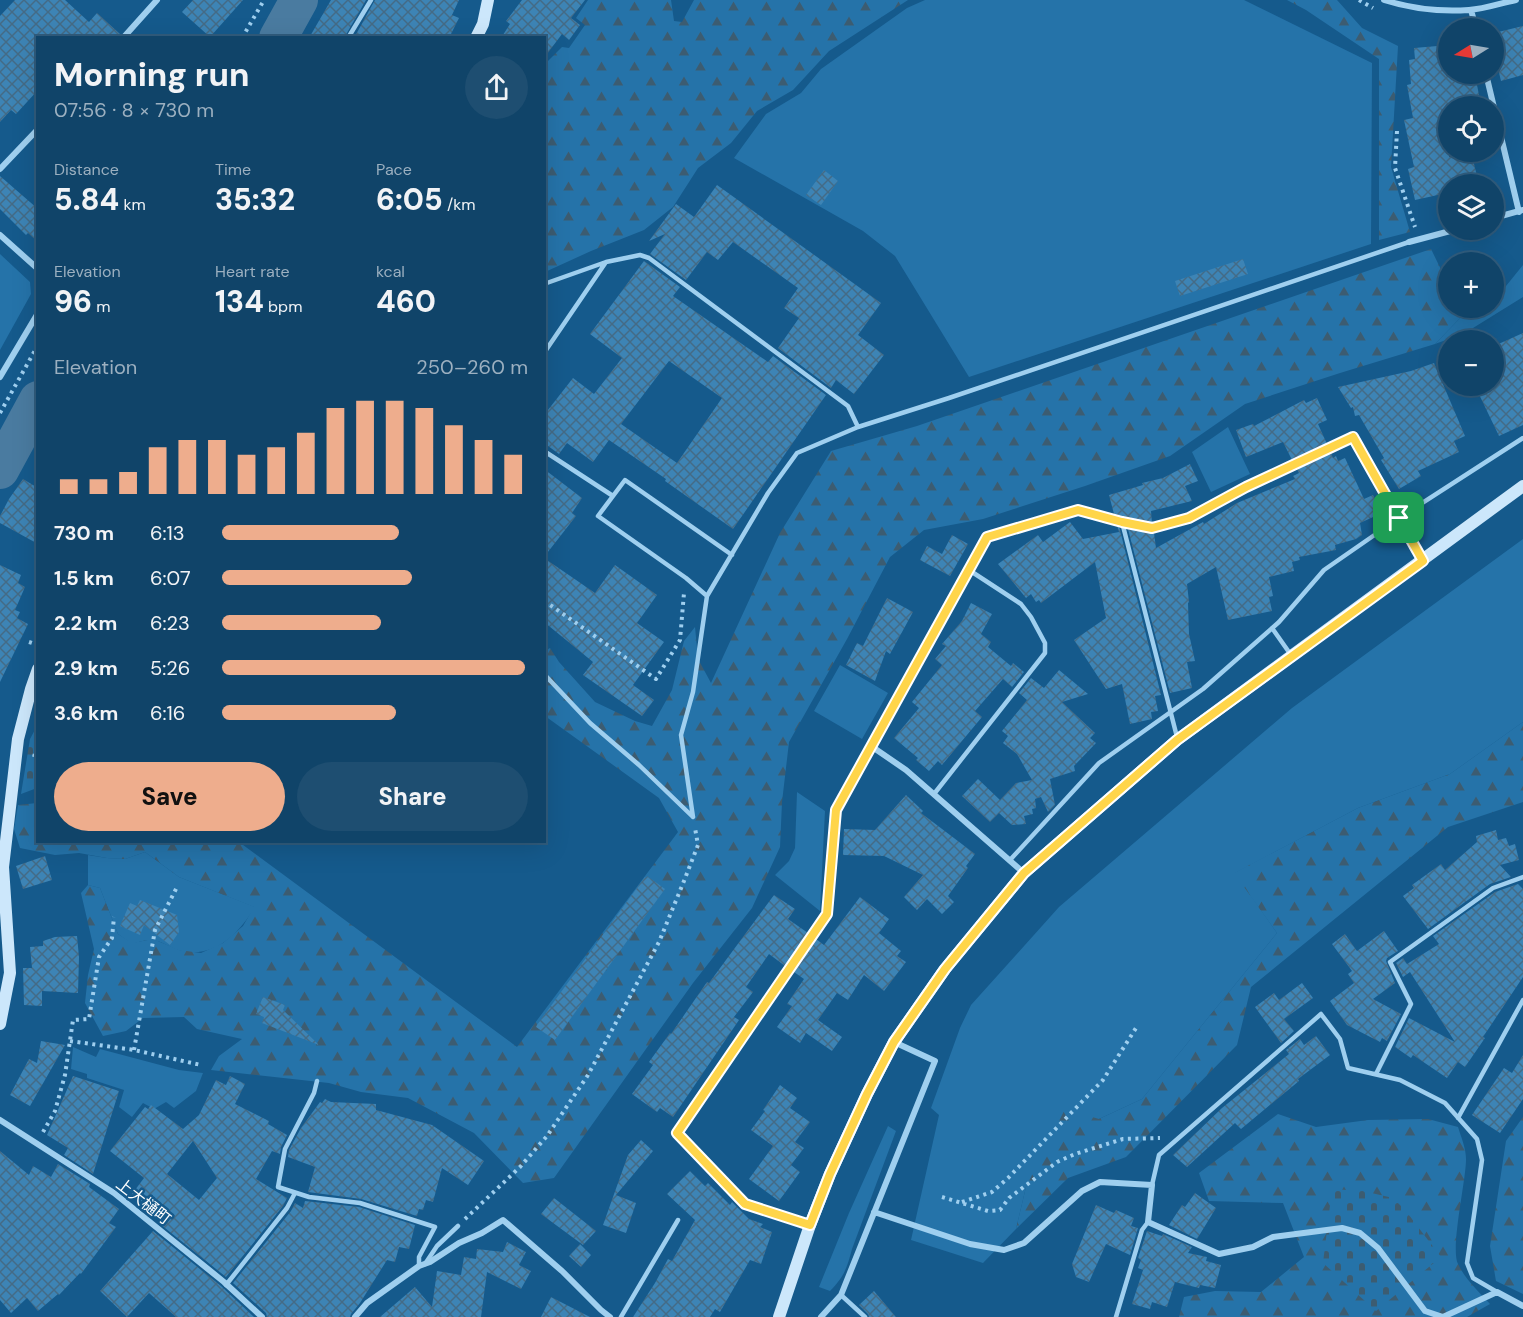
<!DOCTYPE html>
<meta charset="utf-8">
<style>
body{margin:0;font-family:"DM Sans","Noto Sans JP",sans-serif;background:#1e4e71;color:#f1f3f6;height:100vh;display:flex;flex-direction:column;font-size:22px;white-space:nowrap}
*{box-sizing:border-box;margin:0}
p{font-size:20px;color:#9cb0c0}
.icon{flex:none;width:33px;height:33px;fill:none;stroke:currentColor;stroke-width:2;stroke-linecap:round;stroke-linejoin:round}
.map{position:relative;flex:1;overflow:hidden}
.panel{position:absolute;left:36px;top:36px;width:510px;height:807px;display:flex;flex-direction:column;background:#104469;border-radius:0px;box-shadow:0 6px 24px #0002,0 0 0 2px #305c7d}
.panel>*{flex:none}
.needle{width:39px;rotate:259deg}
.controls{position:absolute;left:1438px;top:18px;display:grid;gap:12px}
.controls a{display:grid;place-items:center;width:66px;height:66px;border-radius:50%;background:#104469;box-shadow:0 6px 24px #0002,0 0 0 2px #305c7d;font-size:30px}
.pin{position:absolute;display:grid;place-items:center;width:51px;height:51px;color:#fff;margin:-26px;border-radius:12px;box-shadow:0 3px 9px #0006}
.round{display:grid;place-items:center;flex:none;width:63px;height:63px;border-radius:32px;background:#1e4e71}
.summary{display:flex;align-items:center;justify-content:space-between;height:102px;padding:0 18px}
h1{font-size:33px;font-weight:800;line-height:45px}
.figures{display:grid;grid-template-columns:repeat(3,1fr);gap:9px;height:102px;padding:6px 18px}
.figures div{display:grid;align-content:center}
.figures b{font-size:30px;font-weight:800}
.figures small{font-size:16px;font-weight:400}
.figures p{font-size:16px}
.chart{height:168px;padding:12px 18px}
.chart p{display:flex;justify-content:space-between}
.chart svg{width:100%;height:108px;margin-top:6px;stroke:#eead8d;stroke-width:6}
.cta{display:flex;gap:12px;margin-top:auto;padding:12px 18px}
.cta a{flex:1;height:69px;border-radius:36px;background:#eead8d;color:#111;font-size:24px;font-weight:800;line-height:69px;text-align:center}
.cta a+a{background:#1e4e71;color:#f1f3f6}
ul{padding:0 18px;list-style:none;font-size:20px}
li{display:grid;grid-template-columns:96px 72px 1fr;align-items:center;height:45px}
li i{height:15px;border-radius:8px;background:#eead8d}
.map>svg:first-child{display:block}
</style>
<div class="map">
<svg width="1523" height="1317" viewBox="0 0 1523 1317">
<defs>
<pattern id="forest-firs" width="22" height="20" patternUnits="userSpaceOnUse" patternTransform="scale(1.5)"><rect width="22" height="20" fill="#2573a9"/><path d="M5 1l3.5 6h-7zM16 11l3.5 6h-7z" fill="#3c5c71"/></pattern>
<pattern id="cemetery-stones" width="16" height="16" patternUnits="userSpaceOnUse" patternTransform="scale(1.5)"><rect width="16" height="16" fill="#2573a9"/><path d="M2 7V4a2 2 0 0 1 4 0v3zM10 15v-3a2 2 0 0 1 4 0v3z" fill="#3c5c71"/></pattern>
<pattern id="building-cross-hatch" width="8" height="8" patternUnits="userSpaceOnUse" patternTransform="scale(1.5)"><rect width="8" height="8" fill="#3d84b5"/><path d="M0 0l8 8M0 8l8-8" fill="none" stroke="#446b86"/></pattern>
</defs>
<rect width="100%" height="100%" fill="#155a8c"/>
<path fill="#2573a9" d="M925,0H1244L1372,63L1371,244L969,377L895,256L863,231L734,158L766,114L801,93L821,69L907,8Z
M0,254L30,282L31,294L0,350Z
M1523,265V297L1465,333L1435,344L1463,315L1461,311L1467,308H1494V293L1506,286Z
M1228,427L1250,474L1211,492L1192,452Z
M1523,539V722L1450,774L1358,808L1235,873L1277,933L1142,1099L1099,1119L1026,1187L1016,1229L983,1263L911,1240L939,1115L931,1108L960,1028L971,1005L1059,907L1292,708Z
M840,665L888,693L862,739L814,711Z
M797,792L825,811L820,911L775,875L789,861L795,848Z
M145,852L179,877L255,907C238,935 213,960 178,950C169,947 160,940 151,940C145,940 138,942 132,944L118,934L100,888L88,885V855L107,858L125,859Z
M73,1047L96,1057L100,1049L179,1070L203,1073L196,1091L174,1108L166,1102L154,1109L143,1103L132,1117L119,1107L124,1090L87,1078V1074L71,1069Z
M888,1126L896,1131L852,1249C847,1268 844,1277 830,1291L819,1287L849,1213Z"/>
<path fill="url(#forest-firs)" d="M588,0H671L674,21L682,22L694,0H908L829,51L793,90L757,111L731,143L698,168L673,207L644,230L591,251L545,272V64L562,47L569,48L585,25L576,18Z
M1287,0H1337L1362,28L1398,46L1391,167L1410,232L1379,240V59L1306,10Z
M1431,249L1449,286V308H1459L1463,315L1435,344L1340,373L1245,404L1170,456L1085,486L983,519L924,530L890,557L847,639L789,742L782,802L780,847L752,908L693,983L554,1178L523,1183L474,1133L408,1098L361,1092L329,1083L211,1070L219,1056L242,1039L197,1029L184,1017L143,1018L126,1031L103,1036L85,1003L88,975L94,949L81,893L88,885L100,888L118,934L132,943L153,939L179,950L201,953L223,943L243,926L254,907L179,877L145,852L125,859L107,858L79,853L55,855L20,848L14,829L18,805L37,803L38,842H239L517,1047L678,832L659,798L545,716V651L550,648L559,662L595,702L635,721L652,726L672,690L684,641L695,627L698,659L711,683L780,533L831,451L917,426Z
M1523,722V802L1448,827L1251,987L1237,1045L1126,1157L1068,1178L1016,1229L1026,1187L1065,1109L1099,1119L1142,1099L1277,933L1234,873L1358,808L1450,774Z
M1278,1114L1316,1127L1368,1120L1428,1119L1458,1127C1461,1137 1466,1148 1466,1159C1466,1181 1450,1249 1458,1264C1465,1279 1479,1292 1490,1304L1467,1317H1179L1184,1297L1215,1291L1261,1292L1304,1257L1283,1203L1209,1201L1199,1173Z
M1523,1117V1294L1496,1281L1490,1246L1506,1141Z"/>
<path fill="url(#cemetery-stones)" d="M37,726V788L21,794L30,739Z
M1332,1189L1363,1191L1393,1198L1405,1210L1441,1257L1376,1311L1323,1263Z"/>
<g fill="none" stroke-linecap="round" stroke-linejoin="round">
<path stroke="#4a7ba0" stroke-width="38" d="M278,38L299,0
M0,470L38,400"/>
</g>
<path fill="url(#building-cross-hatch)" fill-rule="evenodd" d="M15,0H65L89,22L97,13L120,34L118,38H38V90L16,114L11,110L0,122V16Z
M193,0H243L210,37L182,12Z
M331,0H366L344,38H309Z
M375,0H459L452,15L459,18L449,38H354Z
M522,0H585L571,18L580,25L569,40L562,34L544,58V38H501L510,24L506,21Z
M1523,26V75L1501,81L1494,52V33Z
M1449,45V77L1464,74H1475L1481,106H1449V157L1471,152L1479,184H1445L1447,193L1415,200L1408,169L1414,167L1404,120L1413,118L1407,85L1411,84L1409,60L1415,59L1414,48Z
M824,170L838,181L821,205L806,195Z
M0,176L38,209V242L28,233L26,235L0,209Z
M717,185L881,303L858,335L884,355L854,394L836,380L831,388L778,348L799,318L784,308L798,288L733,242L718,260L707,252L686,280L650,254L665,234L649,241L676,204L694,217Z
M1243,259L1248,274L1180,296L1175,281Z
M644,261L680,287L673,296L768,362L773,356L826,395L733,529L665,481L666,479L609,440L593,462L567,443L559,454L544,443V415L573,378L594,394L622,358L590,334ZM669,361L722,398L677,463L621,424Z
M1523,333V425L1499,436L1475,386H1494V346Z
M1434,363L1465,436L1454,441L1459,452L1418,471L1421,476L1399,489L1381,460L1384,458L1359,415L1355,416L1353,407L1351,408L1338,387L1411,371Z
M1317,398L1327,420L1318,424L1327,444L1292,460L1283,442L1246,457L1236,430L1253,424L1254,426L1304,400L1306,403Z
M1331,453L1333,458L1336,456L1338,461L1345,458L1364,499L1373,495L1382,513L1360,523L1362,535L1356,539L1335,545L1336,550L1299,557L1300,560L1292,562L1294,571L1269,577L1273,596L1269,597L1272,611L1228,620L1216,567L1187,584L1189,602L1188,603L1189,634L1195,661L1187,662L1192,688L1170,693L1128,529L1154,533L1156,548L1203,522L1204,524L1237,503L1295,479L1293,476L1299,473L1297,469Z
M1190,464L1198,481L1185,486L1192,501L1151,511L1152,523L1114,514L1109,495L1143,485L1142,483L1163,478Z
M544,469L582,498L572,513L576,516L544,557Z
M23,479L38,488V544L0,523V516L9,499Z
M1070,522L1083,539L1119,532L1117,526H1119L1161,695L1155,696L1158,711L1151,712L1152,719L1130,724L1122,684L1106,689L1074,640L1106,618L1095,562L1041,603L1039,600L1036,602L1031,594L1026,598L998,564L1038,535L1043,542Z
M952,535L968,544L950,576L920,560L927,546L942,554Z
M544,558L595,593L615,565L657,595L637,623L664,642L633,685L654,700L642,716L583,675L593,662L544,622Z
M0,565L21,575L18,583L25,587L15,610L20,612L17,618L28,624L0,682Z
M887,598L913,612L890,654L886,651L875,681L846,665L857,643L863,646Z
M971,603L992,614L981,634L991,642L988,647L1011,666L1013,663L1024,672L1012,687L1003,679L975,711L982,717L942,765L938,761L929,771L916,760L918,758L894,738L919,708L912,702L942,665L935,659L946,646L942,644L962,621Z
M1059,670L1088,694L1062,702L1095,733L1090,738L1096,743L1074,766L1075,771L1050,779L1055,805L1048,812L1041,797L1035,799L1036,808L1032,809L1033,814L1024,816L1026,824L1012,825L999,813L990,822L962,796L978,779L1000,800L1016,783L1032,780L1017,754L1003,743L1008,736L1002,731L1027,700L1019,693L1031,678L1044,688Z
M906,795L923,811L921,813L975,854L966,866L968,868L948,896L954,902L942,914L927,899L917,910L904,897L923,875L884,856L843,855L844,829L875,830Z
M1496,830L1498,840L1506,838L1509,846L1515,844L1519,860L1500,865L1511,877L1490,884L1428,929L1403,896L1414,888L1412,885L1441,864L1445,870L1477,842L1476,836Z
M45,856L52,880L23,889L16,866Z
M647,876L665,889L555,1040L536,1027L537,1025L645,877L646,878Z
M1518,884L1523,889V977L1483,1037L1485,1038L1465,1067L1458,1062L1447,1078L1413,1055L1411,1058L1395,1047L1409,1018L1455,1042L1410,972L1403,977L1396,963L1403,958L1407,964L1439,944L1433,936L1495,892Z
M774,895L795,909L788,919L808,933L785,966L769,954L746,987L753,992L734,1017L739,1020L673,1117L660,1108L657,1112L632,1094L653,1065L649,1062L670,1033L671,1034L707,982L709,983Z
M860,897L889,919L879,933L901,951L897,956L906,962L884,991L864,975L848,1000L837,993L818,1020L842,1037L832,1051L806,1033L800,1043L777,1027L792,1006L787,1004L804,979L794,972L816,939L824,945Z
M140,900L177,915L179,932L170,945L144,925L140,935L120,926L130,903L137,906Z
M1384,931L1398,951L1387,958L1386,961L1395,983L1373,999L1401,1014L1387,1041L1382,1038L1380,1042L1347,1025L1330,1001L1354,983L1348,974L1352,971L1332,944L1345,934L1357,951Z
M77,936L79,957L78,993L42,991V1006L24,1005L23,968H32L30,947L43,946V941L55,937Z
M1302,983L1313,998L1284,1019L1294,1031L1281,1043L1255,1007L1274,993L1279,1000Z
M263,997L285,1005L283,1010L319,1045L262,1023L264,1017L256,1014Z
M1316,1036L1330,1055L1298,1079L1299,1081L1241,1129L1235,1123L1187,1167L1173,1155L1222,1108L1289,1054L1286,1050L1300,1039L1304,1045Z
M41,1041L65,1045L30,1106L10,1095L29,1059L37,1063Z
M1523,1055V1099L1500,1133L1472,1115L1504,1068L1512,1073Z
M73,1076L119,1091L93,1174L64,1155L68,1148L47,1135Z
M230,1076L245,1084L235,1104L269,1121L268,1124L287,1135L281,1147L280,1154L272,1151L256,1179L287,1198L283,1206L226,1277L160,1224L162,1221L156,1216L158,1214L132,1194L144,1178L110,1151L145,1107L148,1109L151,1105L183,1129L199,1115L216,1080L226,1085ZM193,1141L217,1178L199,1200L167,1174Z
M780,1085L797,1098L790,1108L810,1122L795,1142L804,1148L791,1165L800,1172L779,1201L749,1179L773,1146L751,1130L765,1111L763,1110Z
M325,1099L331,1102L376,1104V1110L432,1125L484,1161L468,1185L442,1168L433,1202L426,1200L423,1210L419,1209L417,1216L361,1199L308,1192L315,1167L288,1157L289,1150L301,1128L320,1102L322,1103Z
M641,1140L653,1151L616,1195L636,1203L626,1233L603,1225L628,1155Z
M0,1151L29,1175L33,1166L51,1177L58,1164L90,1184L89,1187L119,1209L109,1223L116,1227L81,1274L80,1273L59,1295L58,1294L38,1311L27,1298L11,1313L0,1300Z
M690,1171L705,1186L708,1183L730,1205L732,1202L749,1219L763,1224L760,1227L772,1232L761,1264L750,1260L720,1312L715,1309L710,1317H633L655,1283L668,1259L672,1261L695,1220L667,1194Z
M1195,1193L1216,1208L1197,1239L1169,1225L1182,1205L1185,1207Z
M554,1198L596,1231L583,1245L541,1214Z
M305,1201L359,1207L415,1225L409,1249L399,1247L395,1262L387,1260L360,1303L351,1314L350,1317H267L266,1313L233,1283L291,1211L295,1203L303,1208Z
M1096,1205L1114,1213L1116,1210L1134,1218L1131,1226L1138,1228L1130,1255L1106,1244L1089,1282L1076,1277L1072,1264Z
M153,1231L221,1286L254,1317H176L149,1293L127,1317L100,1291Z
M1147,1231L1162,1236L1163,1234L1192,1247L1188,1253L1207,1257L1206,1261L1221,1265L1215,1288L1200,1285L1199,1288L1175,1282L1167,1307L1152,1302L1150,1309L1132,1304L1143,1270L1138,1268L1141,1260L1138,1258Z
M507,1242L526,1252L519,1265L531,1271L521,1289L487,1272L481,1317H380L415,1287L432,1307L437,1271L461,1275L464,1257L476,1259L477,1249L503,1252Z
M580,1244L591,1255L581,1267L569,1256Z
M874,1291L896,1317H869L868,1314L859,1305Z
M551,1297L590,1317H541Z"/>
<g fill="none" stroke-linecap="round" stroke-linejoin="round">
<path stroke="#9fcfef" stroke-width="4" stroke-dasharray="3 4.5" stroke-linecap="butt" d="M1359,0L1373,8
M242,38L264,0
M1397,131L1395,168L1415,227
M0,413L38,345
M544,603L546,602L656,679L680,640L684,593
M29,642L38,645
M34,757L38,742
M70,1041L134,1050L201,1065
M134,1050L155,930L177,887
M43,1132L55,1111L65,1075L73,1020L89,1019L99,957L112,938L114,917
M942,1197L988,1211L1000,1210L1009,1198L1057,1162L1075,1154L1123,1139L1160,1138
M962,1202L992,1192L1008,1178L1103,1080L1136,1028
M465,1219L520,1167L547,1136L588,1075L659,942L684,881L698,845L695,828"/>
<path stroke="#9fcfef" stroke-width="4.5" d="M348,38L371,0
M544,284L606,262L640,255L649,258L848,406L858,427
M544,353L606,262
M544,451L613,496
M1122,522L1177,737
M707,596L686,578L598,516L625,480L732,555
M1272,628L1291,655
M544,674L590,723L639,765L693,817
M934,794L1045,653V643L1031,617L1021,604L969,570
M693,817L681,735L693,692L707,596L768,493L797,453L858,427L949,398L1409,242
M1010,860L1099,763L1203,689L1279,622L1324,570L1399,518L1523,438
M1376,1074L1411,1004L1390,962L1493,888L1523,877
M317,1081L314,1093L285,1149L278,1187L309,1197L360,1203L435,1227L419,1257V1266
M1458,1118L1523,1000
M1152,1185L1159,1155L1321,1014L1340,1039L1348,1068L1400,1080L1445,1103L1477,1139L1482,1160L1467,1263L1473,1278L1497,1292
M425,1264L437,1246L458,1226
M226,1285L287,1208L295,1193
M841,1295L865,1317
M621,1317L678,1220
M1116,1317L1142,1230L1148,1222"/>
<path stroke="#9fcfef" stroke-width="6" d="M1384,0C1412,9 1440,12 1469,10C1485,9 1501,3 1516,0
M1471,10L1476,28
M123,38L157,0
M1486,74L1519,212
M0,169L38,129
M1494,218L1523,210
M0,235L38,269
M1409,242L1454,230
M0,377L38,313
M1024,873L906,770L871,746L987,537L1078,510L1122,522L1152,528L1189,518L1246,487L1353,437L1422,560
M0,1120L114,1193L224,1282L262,1317
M874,1212L970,1244L1004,1250L1024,1243L1082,1191L1100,1182L1152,1185L1148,1222L1219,1254L1253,1247L1273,1237L1342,1228L1360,1233L1378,1248L1425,1311L1443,1317L1497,1292L1523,1306
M810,1225L745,1204L677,1133L827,914L836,810L871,746
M355,1317L367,1303L419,1266L430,1262L459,1243L482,1233L503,1220L562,1271L601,1310L610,1317
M821,1317L841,1295L935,1061L894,1042"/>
<path stroke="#cce7fb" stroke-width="12" d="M476,38L483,24L488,0
M0,1024L10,973L3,867L18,739L31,689L38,669
M779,1317L810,1225L830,1174L867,1094L894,1042L945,969L1024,873L1177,740L1523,486"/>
</g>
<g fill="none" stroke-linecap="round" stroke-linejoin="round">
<g stroke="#fff" stroke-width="12">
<path id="route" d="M1353,437L1423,561L1177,740L1024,873L945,969L894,1042L867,1094L830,1174L810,1225L745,1204L677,1133L827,914L836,810L987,537L1078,510L1122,522L1152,528L1189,518L1246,487Z"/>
</g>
<use href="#route" stroke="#ffd54a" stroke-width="8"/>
</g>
<g text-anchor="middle" stroke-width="5" stroke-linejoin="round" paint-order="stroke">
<g font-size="16" fill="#fff" stroke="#155a8c">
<text transform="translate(144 1201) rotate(38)" y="6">上大樋町</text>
</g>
</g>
</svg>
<div class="controls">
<a><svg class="needle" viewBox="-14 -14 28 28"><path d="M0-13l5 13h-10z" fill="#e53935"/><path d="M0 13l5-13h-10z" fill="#9cb0c0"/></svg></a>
<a><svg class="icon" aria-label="locate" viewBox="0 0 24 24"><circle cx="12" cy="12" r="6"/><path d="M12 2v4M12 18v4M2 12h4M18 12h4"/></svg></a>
<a><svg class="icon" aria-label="layers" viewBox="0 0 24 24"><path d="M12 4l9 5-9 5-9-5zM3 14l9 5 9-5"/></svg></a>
<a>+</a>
<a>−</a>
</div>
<div class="pin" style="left:1399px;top:518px;background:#1e9e55"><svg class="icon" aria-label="arrive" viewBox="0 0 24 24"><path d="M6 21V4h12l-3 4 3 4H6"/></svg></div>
<section class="panel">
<div class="summary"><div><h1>Morning run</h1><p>07:56 · 8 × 730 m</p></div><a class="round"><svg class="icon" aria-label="share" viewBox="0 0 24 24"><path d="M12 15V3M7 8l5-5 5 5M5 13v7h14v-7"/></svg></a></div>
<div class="figures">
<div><p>Distance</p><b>5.84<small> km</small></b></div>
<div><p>Time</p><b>35:32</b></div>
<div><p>Pace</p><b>6:05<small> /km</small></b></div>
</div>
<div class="figures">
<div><p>Elevation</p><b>96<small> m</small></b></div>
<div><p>Heart rate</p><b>134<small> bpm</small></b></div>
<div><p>kcal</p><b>460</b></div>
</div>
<div class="chart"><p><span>Elevation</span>250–260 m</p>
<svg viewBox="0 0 160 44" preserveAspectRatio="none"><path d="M5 44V38M15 44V38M25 44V35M35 44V25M45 44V22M55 44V22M65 44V28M75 44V25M85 44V19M95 44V9M105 44V6M115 44V6M125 44V9M135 44V16M145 44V22M155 44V28"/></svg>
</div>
<ul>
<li><b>730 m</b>6:13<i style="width:58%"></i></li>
<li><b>1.5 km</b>6:07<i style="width:62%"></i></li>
<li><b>2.2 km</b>6:23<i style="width:52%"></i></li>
<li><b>2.9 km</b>5:26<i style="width:99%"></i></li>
<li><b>3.6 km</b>6:16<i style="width:57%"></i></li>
</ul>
<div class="cta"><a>Save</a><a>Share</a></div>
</section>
</div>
